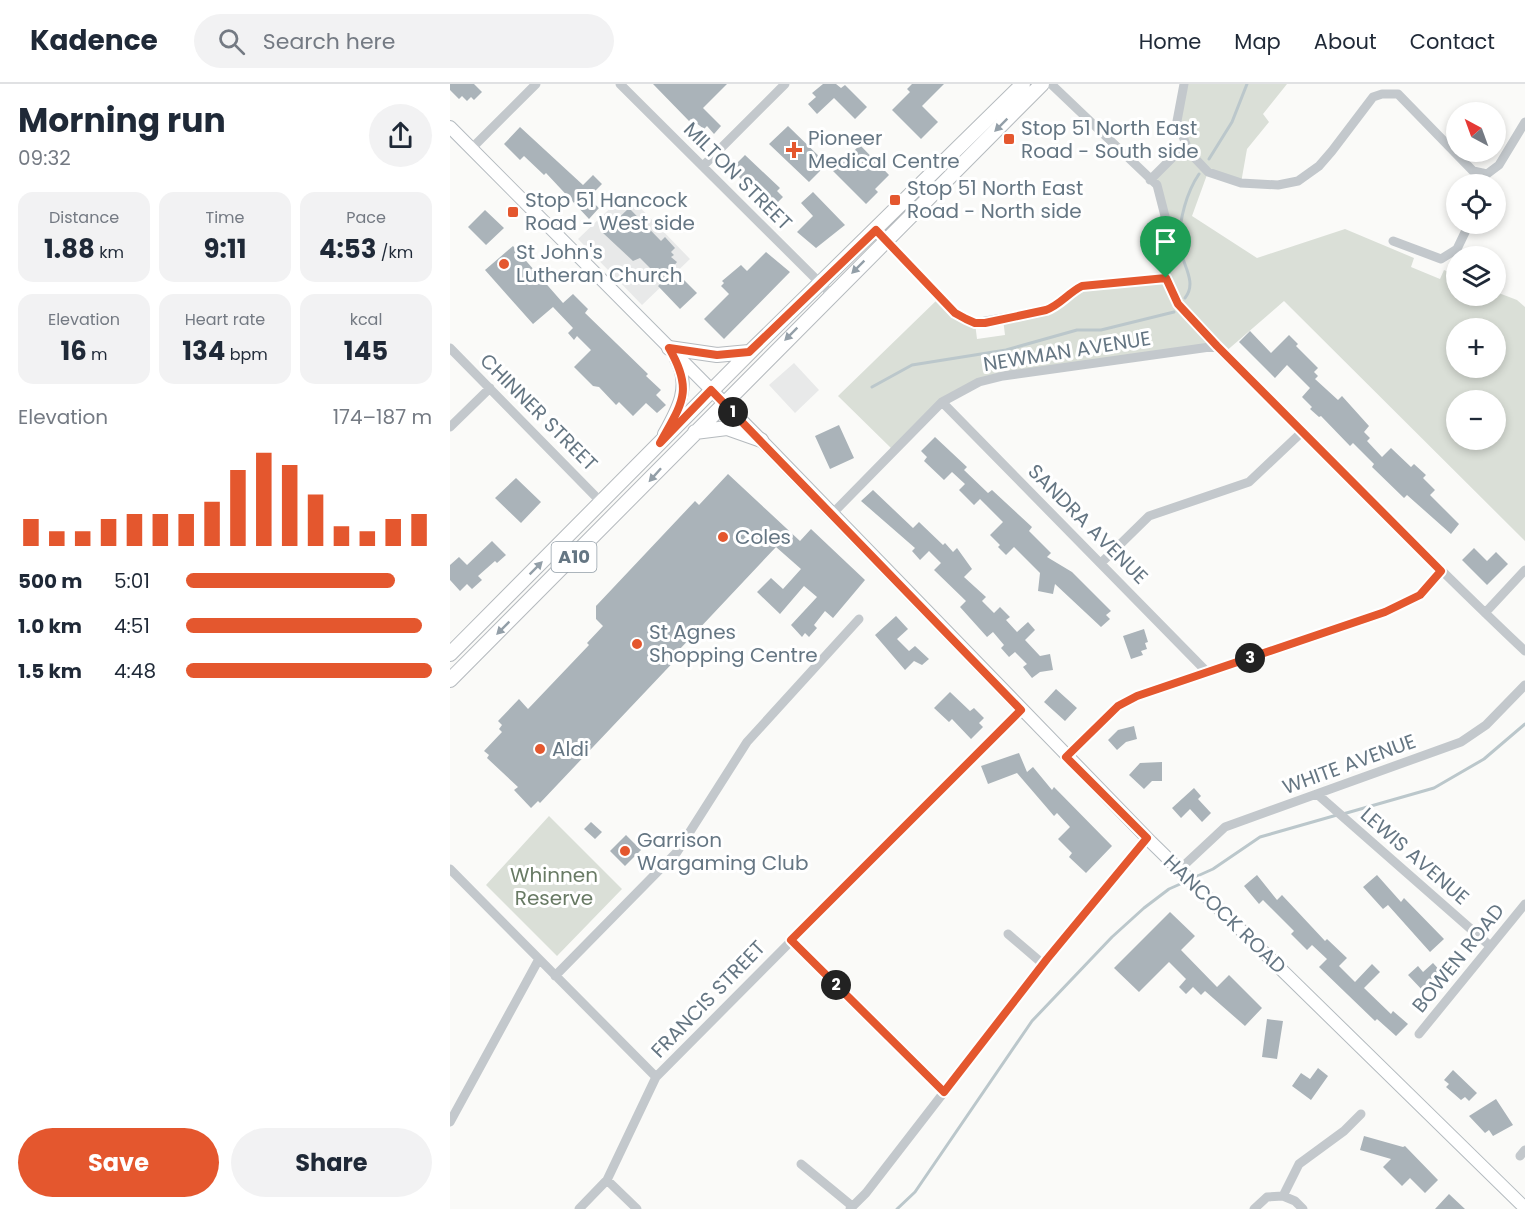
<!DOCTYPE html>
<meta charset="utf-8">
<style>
body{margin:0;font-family:Poppins,sans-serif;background:#f2f2f3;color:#1f2937;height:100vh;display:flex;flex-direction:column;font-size:22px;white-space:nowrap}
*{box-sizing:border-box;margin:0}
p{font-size:20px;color:#747a83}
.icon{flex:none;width:33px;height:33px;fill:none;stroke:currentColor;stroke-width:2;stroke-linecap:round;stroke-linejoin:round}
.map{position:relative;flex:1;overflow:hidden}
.side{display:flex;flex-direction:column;background:#fff;width:450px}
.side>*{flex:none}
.needle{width:39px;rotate:319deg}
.tools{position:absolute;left:996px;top:18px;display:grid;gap:12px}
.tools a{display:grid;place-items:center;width:60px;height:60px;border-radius:50%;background:#fff;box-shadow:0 3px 9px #0003;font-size:30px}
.pin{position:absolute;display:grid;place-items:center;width:51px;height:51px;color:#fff;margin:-62px -26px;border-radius:50% 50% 50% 0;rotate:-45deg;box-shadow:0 0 6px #0007}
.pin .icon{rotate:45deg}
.km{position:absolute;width:30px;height:30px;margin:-15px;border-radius:50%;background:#222;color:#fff;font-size:16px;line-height:30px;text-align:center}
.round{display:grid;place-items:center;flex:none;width:63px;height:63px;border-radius:32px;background:#f2f2f3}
.headline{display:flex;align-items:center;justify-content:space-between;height:102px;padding:0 18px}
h1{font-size:33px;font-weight:700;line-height:45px}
.figures{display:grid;grid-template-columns:repeat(3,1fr);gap:9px;height:102px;padding:6px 18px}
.figures div{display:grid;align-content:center;border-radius:15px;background:#f2f2f3;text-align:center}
.figures b{font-size:26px;font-weight:700}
.figures small{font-size:16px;font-weight:400}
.figures p{font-size:16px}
.chart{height:168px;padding:12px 18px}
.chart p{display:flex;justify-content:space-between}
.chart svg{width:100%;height:108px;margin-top:6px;stroke:#e4572e;stroke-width:6}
.button{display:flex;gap:12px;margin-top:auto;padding:12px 18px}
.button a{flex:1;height:69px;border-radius:36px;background:#e4572e;color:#fff;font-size:24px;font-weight:700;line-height:69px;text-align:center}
.button a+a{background:#f2f2f3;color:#1f2937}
ul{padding:0 18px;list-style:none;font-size:20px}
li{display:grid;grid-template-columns:96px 72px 1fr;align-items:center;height:45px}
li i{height:15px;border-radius:8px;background:#e4572e}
header{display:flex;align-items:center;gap:36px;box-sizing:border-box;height:84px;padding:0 30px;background:#fff;border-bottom:2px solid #e0e1e3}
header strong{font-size:28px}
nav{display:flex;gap:33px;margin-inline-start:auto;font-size:21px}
.search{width:420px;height:54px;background:#f2f2f3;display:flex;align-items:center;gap:15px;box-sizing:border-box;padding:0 21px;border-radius:33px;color:#747a83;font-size:22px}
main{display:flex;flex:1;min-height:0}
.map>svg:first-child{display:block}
</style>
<header>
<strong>Kadence</strong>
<div class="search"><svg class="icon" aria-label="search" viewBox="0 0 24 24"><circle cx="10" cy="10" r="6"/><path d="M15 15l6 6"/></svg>Search here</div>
<nav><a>Home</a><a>Map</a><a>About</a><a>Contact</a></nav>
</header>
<main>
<section class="side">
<div class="headline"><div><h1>Morning run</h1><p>09:32</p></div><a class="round"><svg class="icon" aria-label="share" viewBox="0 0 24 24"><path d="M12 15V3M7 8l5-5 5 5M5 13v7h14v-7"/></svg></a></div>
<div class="figures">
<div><p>Distance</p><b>1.88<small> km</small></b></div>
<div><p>Time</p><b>9:11</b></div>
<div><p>Pace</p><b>4:53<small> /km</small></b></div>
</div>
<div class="figures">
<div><p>Elevation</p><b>16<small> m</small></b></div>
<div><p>Heart rate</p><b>134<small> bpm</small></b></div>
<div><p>kcal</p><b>145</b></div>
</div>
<div class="chart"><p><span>Elevation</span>174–187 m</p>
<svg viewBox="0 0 160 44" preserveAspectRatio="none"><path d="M5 44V33M15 44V38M25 44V38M35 44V33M45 44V31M55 44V31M65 44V31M75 44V26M85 44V13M95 44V6M105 44V11M115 44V23M125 44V36M135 44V38M145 44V33M155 44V31"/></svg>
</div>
<ul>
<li><b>500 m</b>5:01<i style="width:85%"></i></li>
<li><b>1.0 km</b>4:51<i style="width:96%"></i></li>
<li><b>1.5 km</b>4:48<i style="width:100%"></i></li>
</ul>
<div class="button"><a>Save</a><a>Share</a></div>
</section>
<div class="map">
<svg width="1075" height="1125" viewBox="0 0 1075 1125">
<rect width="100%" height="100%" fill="#fafaf8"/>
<path fill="#e8e9e9" d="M176,109L240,175L192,221L128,155Z
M344,279L369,306L345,329L319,301Z"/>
<path fill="#dadfd7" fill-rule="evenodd" d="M734,0H837L813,30L819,38L797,65L791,99L758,88L742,132L807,174L895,145L964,174L961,183L990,195L994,186L1006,191V212H1046V208L1067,216L1075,223V457L834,217L774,269L767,262L553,292L504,311L443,366L388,312L490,213L525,239L527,255L555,251L553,235L595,226L621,207L716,194C716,168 722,114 700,96L736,60L727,37ZM1006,244H1046V284H1006ZM1006,316H1046V356H1006Z
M99,732L172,805L107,872L36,801Z"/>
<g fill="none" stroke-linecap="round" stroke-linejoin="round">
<path stroke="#bbc7cb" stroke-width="3" d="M759,75L782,38L797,0
M735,214C749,197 729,177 729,157C730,135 736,109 749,90
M422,303L462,281L556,266L627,246H651L724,228
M893,730L984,704L1034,675L1075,640
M743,794L763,785L810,753L887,731
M447,1125L465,1108L582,937L662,853L694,824L719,805L737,797"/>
</g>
<path fill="#aab3b9" d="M0,0H24L32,8L24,16L21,13L17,17L12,12L9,15L0,6Z
M203,0H277L253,24L271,42L264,50L257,42L254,45L241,35L239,37Z
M373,0H386L391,4L395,1L417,23L405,35L384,14L367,30L358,20L366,13L362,9Z
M462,0H494L472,22L488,38L471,55L442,26L460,8L457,5Z
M338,42L377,80L359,98L319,60Z
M70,43L133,101L143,91L152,100L138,114L149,124L139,135L96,89L94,91L74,72L70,76L54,60Z
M410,61L439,91L425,105L428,108L416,120L383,87Z
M295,71L330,104L327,107L333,113L324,122L295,94L293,97L281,85Z
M363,108L395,141L366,164L347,148L363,132L351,119Z
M179,124L211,157L215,153L225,164L221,168L224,171L221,173L227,178L222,184L247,209L230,225L208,202L213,197L190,174L183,177L153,149Z
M35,126L54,144L36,161L18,143Z
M63,162L113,219L123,210L138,225L135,229L198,290L196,292L211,306L206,311L216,321L207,329L196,319L183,332L169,318L166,321L149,303L143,302L124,283L141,266L127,252L124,256L118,249L123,244L103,223L83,240L35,186Z
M316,168L340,188L274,255L254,235L279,210L271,202L274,199L272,197L291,181L297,187Z
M800,247L821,269L839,251L848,260L846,262L868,284L864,288L868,292L865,295L888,316L892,312L919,342L914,348L920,354L917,357L932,373L941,364L961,383L964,380L976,391L973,394L985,406L980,411L1009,440L1001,450L957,411L954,414L922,383L924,380L903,359L900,362L871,332L869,333L860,325L862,323L852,313L860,304L837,281L825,294L789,258Z
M389,341L404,374L380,385L365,352Z
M485,353L517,383L514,386L538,409L542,406L582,443L579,447L601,469L597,473L622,488L661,527L656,531L660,535L651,543L605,500L603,510L588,507L590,489L564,463L556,471L548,463L550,461L540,451L553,438L530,415L524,421L509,406L515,400L502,388L494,396L474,377L477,373L471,367Z
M278,390L350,457L361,445L415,496L383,534L375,527L364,541L367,544L359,553L355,549L352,553L341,541L367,513L354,502L330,530L307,508L321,494L333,505L351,485L326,463L229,566L232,569L90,719L88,717L81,724L64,706L68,703L37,674L39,671L34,667L52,648L49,645L52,641L48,637L69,615L78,625L139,561L137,559L153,542L146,535V522L245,417L249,421Z
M66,394L91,418L71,439L45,414Z
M423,406L463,444L469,438L493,461L495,459L503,468L507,464L522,485L514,493L536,513L532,517L544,529L550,523L560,533L556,536L567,548L578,538L585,546L575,556L590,572L600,570L603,586L590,588L582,594L573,583L577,580L565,568L559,573L551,564L554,561L543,548L537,553L510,523L516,517L484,486L491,479L479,467L470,476L462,467L465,464L411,417Z
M42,457L56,471L47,479L45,477L28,492L32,496L22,505L17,500L10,507L0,496V481L9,473L17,481Z
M1024,464L1037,477L1046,468L1058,480L1037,501L1012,476Z
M446,532L458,545L447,555L459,567L465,562L479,575L472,581L464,577L455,586L425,551Z
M694,545L698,558L695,559L697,565L691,567L693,571L681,575L673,552Z
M606,605L627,624L615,637L594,618Z
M500,608L520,627L524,624L534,634L529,639L533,643L521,655L502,635L499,638L484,624Z
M684,642L687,655L676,658L667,666L658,656L668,646Z
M569,669L577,688L583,683L602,706L604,703L662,762L636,789L619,773L622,769L608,755L620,743L607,729L604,732L567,689L538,700L531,682Z
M712,678V697H702L694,705L679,691L690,679Z
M744,704L751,712L748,715L761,729L752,738L740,725L731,734L722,724Z
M141,738L152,748L145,755L134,745Z
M176,751L191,766L175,782L160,767Z
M807,791L827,816L832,811L875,857L877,855L897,874L889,882L905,898L922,880L930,888L914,904L941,930L943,927L958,940L946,952L927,935L925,937L869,883L877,875L862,861L857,866L841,850L844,847L813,816L809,820L794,802Z
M927,791L951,818L954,814L994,855L980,868L938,821L933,825L913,803Z
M720,828L745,852L731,866L767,903L779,891L812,924L795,942L755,907L751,911L743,903L736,910L729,903L736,895L719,878L689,908L664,884Z
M983,879L993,890L974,908L958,891L968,882L973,888Z
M817,935L833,937L827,975L812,973Z
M868,984L878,992L861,1016L842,1002L851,989L860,995Z
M1003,986L1027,1009L1019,1017L1015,1013L1011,1016L996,1003L999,1000L994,996Z
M1046,1015L1063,1041L1043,1052L1039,1046L1035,1049L1019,1032Z
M914,1052L953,1063L955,1062L988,1096L975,1109L960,1094L952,1102L933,1083L941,1075L910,1066Z
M999,1110L1015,1125H985Z"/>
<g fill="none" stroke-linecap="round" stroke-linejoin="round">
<g stroke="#b3babf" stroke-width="14">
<path id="secondary" d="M0,43L311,356L701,758L1075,1124
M214,350C228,325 241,302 226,275"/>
</g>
<g stroke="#b5babe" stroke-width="16">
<path id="primary" d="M219,264L267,271L299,268
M245,348L277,344L311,356
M0,570L304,264L573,0
M0,596L592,0"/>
</g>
<path stroke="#c3c8cc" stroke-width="9" d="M170,0L381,210
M734,0L727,37L739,68L758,88L791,99L828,101L848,97L869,82L882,67L923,13L932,10H948L1023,87L1037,90L1049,81L1075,38
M21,65L86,0
M253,82L335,0
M700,96L736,60
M434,154L505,229L525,239L596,226C610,221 618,209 632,202L716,194V136L707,101L601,0
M943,157L991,175L1007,165L1019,140
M716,194C724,229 798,293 825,321C908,403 990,487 1075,567
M0,264L151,418
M492,318L757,588
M0,343L40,304
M381,431L492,318L529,298L553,292L767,262
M651,479L699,432L799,398L852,348
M1035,529L1075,486
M617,673L668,622L687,612L935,528L970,511L991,487
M867,710L1039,861
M0,785L206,993
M730,785L775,743L1011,658L1036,641L1075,601
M558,850L593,880
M341,856L494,1008
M105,892L227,768L297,658L409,535
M969,950L1075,820
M0,1038L89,875
M1070,1072L1075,1066
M351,1080L402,1122
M157,1096L187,1125
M833,1112L845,1117L853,1125
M129,1125L157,1096L206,993L571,626
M400,1125L416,1109L597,875L697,754
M804,1125L817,1113L833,1112L849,1080L894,1047L911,1030"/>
<use href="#secondary" stroke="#fff" stroke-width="12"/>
<use href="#primary" stroke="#fff" stroke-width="14"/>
</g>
<defs><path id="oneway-solid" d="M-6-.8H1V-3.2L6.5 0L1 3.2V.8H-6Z" transform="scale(1.5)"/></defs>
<g fill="#939fa8">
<use href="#oneway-solid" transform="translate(551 41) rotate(135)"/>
<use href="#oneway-solid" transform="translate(408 183) rotate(135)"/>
<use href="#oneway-solid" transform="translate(341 250) rotate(135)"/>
<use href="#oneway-solid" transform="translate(205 391) rotate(132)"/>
<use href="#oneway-solid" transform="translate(86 484) rotate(-45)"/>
<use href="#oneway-solid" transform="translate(53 544) rotate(135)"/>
</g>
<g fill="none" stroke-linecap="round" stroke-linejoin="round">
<g stroke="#fff" stroke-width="12">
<path id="route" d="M426,146L505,229L516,235L525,239H535L596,226C610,221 618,209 632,202L716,194L728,220L767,262L991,487L970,511L935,528L687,612L668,622L616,673L697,754L597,875L494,1008L341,856L571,626L261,306L210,359C232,319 244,307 219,264L267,271L299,268Z"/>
</g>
<use href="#route" stroke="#e4572e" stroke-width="8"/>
</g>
<g fill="#e4572e" stroke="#fff" stroke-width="2">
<rect x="553" y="49" width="12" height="12" rx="3"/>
<path d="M341 57h6v6h6v6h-6v6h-6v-6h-6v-6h6z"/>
<rect x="439" y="110" width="12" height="12" rx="3"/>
<rect x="57" y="122" width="12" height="12" rx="3"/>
<circle cx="54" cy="180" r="6"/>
<circle cx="273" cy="453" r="6"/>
<circle cx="187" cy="560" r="6"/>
<circle cx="90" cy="665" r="6"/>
<circle cx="175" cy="767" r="6"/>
</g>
<g text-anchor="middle" stroke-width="6" stroke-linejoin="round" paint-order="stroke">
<rect fill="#fff" stroke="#939fa8" stroke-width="1.5" x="101.5" y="458" width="45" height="30" rx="4.5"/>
<g font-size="18" font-weight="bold" fill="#657683">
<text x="124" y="479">A10</text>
</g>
<g font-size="20" fill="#657683" stroke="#fff" text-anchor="start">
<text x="571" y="51">Stop 51 North East<tspan x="571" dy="23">Road - South side</tspan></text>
<text x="358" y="61">Pioneer<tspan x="358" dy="23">Medical Centre</tspan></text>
<text x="457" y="111">Stop 51 North East<tspan x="457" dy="23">Road - North side</tspan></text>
<text x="75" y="123">Stop 51 Hancock<tspan x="75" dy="23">Road - West side</tspan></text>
<text x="66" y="175">St John's<tspan x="66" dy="23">Lutheran Church</tspan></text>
<text x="285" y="460">Coles</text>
<text x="199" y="555">St Agnes<tspan x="199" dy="23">Shopping Centre</tspan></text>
<text x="102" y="672">Aldi</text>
<text x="187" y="763">Garrison<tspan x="187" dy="23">Wargaming Club</tspan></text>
</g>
<g font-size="20" fill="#657683" stroke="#fff">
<text transform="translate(288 92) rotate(45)" y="7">MILTON STREET</text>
<text transform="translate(617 267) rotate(-9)" y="7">NEWMAN AVENUE</text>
<text transform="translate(89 328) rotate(45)" y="7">CHINNER STREET</text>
<text transform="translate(638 440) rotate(45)" y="7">SANDRA AVENUE</text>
<text transform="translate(899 680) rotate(-20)" y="7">WHITE AVENUE</text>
<text transform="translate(965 772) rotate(41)" y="7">LEWIS AVENUE</text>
<text transform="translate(775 830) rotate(44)" y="7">HANCOCK ROAD</text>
<text transform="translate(1008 874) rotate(-51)" y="7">BOWEN ROAD</text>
<text transform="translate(258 915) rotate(-46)" y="7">FRANCIS STREET</text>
</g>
<g font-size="20" fill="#687a64" stroke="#fff">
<text x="104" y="798">Whinnen<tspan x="104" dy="23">Reserve</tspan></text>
</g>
</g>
</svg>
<div class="tools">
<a><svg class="needle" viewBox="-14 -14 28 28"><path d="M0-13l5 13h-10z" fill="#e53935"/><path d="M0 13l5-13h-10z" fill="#747a83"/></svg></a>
<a><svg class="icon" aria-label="locate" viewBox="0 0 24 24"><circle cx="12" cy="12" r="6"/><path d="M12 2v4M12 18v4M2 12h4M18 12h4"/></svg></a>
<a><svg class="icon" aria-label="layers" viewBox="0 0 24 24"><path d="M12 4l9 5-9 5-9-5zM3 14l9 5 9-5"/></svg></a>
<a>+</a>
<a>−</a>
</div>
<div class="pin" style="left:716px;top:194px;background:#1e9e55"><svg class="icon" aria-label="arrive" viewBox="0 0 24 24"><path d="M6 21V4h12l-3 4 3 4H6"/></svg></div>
<b class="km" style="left:283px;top:328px">1</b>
<b class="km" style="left:386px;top:901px">2</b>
<b class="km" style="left:800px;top:574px">3</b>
</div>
</main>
